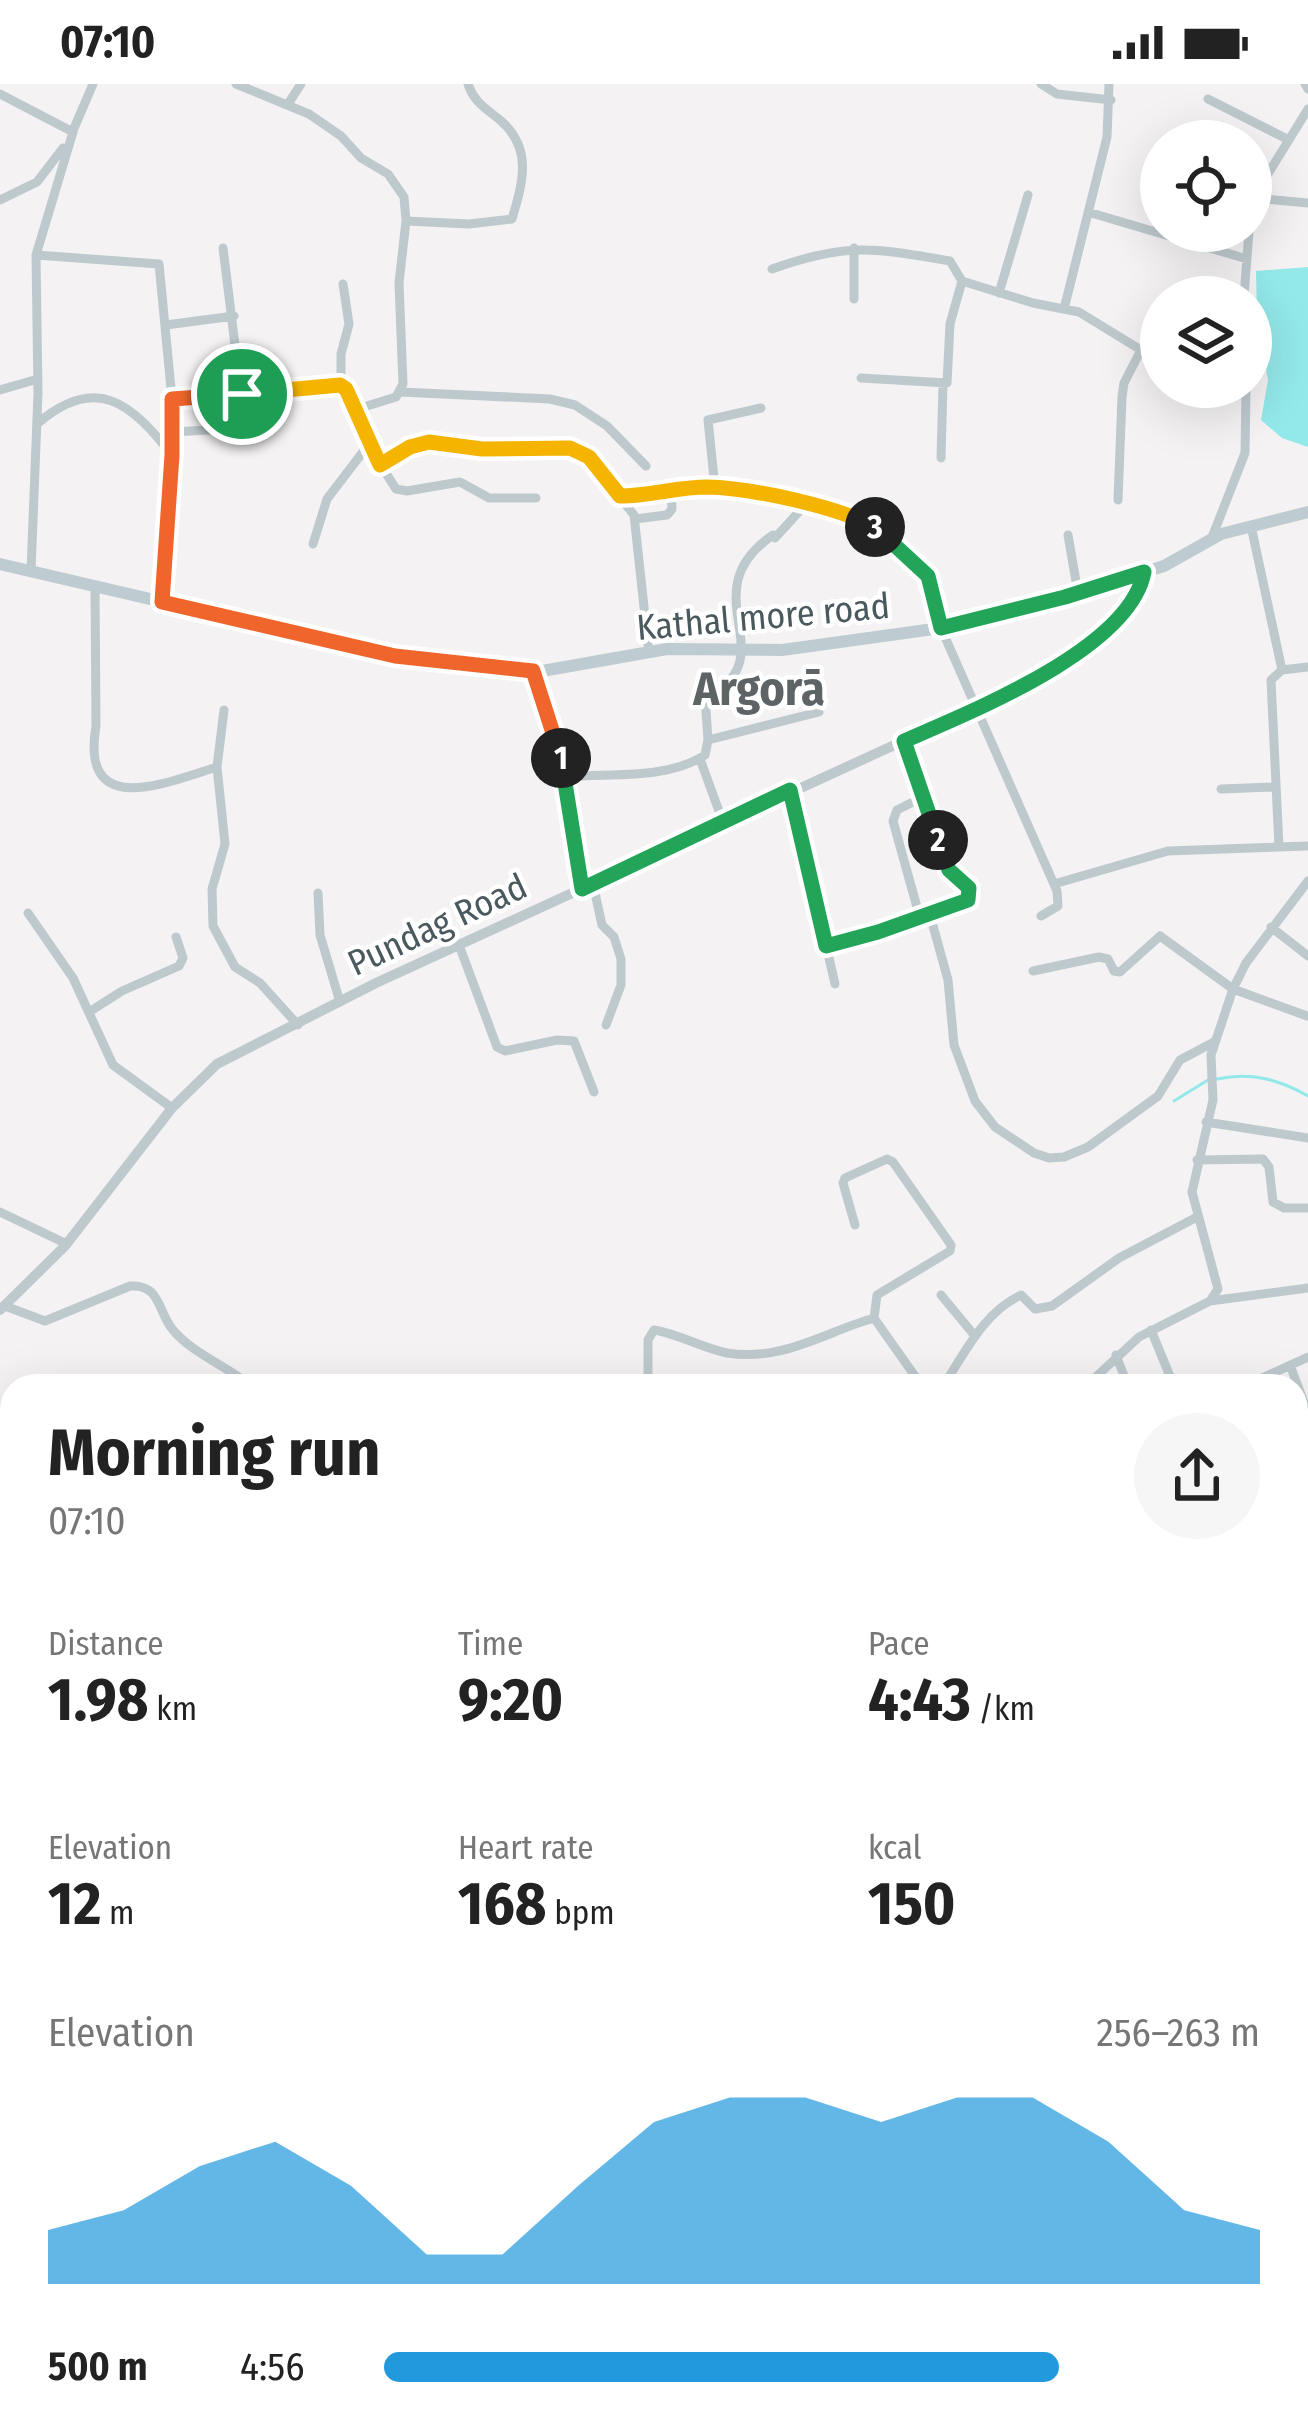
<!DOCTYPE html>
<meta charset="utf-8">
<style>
body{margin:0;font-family:"Fira Sans Condensed",sans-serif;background:#f6f6f6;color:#222;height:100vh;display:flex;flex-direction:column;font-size:45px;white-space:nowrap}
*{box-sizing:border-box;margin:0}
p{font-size:39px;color:#767676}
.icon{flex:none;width:66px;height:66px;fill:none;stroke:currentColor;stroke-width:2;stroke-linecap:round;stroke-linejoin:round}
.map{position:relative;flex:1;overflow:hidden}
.panel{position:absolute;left:0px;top:1290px;width:1308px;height:1062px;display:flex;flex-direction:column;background:#fff;border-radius:36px 36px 0 0;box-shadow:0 12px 48px #0002}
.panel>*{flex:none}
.buttons{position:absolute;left:1140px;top:36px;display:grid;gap:24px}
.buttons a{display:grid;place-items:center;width:132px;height:132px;border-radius:50%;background:#fff;box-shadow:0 12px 48px #0002;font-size:60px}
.pin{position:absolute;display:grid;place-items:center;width:102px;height:102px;color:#fff;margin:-51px;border:6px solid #fff;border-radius:50%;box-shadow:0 3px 12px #0007}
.km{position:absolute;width:60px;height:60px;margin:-30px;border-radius:50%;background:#222;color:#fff;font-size:33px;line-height:60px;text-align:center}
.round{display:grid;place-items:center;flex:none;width:126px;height:126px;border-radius:63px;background:#f6f6f6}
.overview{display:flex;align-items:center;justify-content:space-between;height:204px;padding:0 48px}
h1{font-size:66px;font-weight:700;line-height:90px}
.stats{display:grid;grid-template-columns:repeat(3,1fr);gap:18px;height:204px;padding:12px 48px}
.stats div{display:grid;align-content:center}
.stats b{font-size:60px;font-weight:700}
.stats small{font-size:33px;font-weight:400}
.stats p{font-size:33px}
.chart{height:336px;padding:24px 48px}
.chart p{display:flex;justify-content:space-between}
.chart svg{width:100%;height:216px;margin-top:12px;fill:#29d;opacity:.7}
ul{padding:0 48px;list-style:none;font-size:39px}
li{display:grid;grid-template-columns:192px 144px 1fr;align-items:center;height:90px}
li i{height:30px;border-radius:15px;background:#29d}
.status{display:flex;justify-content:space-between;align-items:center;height:84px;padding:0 60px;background:#fff;direction:ltr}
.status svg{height:33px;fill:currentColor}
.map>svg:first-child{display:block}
</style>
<div class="status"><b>07:10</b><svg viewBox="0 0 49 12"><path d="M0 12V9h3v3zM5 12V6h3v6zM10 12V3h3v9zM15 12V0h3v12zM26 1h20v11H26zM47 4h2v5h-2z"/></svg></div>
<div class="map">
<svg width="1308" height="2352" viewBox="0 0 1308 2352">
<rect width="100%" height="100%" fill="#f4f2f2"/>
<path fill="#93e8e9" d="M1308,183V363L1282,354L1261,336L1268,296L1257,234L1256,187Z"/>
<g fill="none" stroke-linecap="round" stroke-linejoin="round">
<path stroke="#93e8e9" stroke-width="3" d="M1217,995C1251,988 1278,995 1308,1012
M1174,1017L1208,996"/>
<path stroke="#bec9cd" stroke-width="9" d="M236,0L309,30L341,52L361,74L388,90L404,113L406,137L399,199L403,300L396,313L354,326
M1041,0L1057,10L1111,16
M1305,0L1308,5
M0,10L73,48L36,171L159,180L172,315
M1208,15L1289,56
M288,20L301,0
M72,49L93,0
M1255,114L1308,119
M0,116L37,98L63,64
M1088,128L1247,175
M1251,131L1266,93L1308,25
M406,137L469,140L512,135C523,98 533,64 500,36C485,24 474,18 468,0
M223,164L241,310
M772,185C848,158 873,164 950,177L962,197L1033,219L1079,228L1141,266L1161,270
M999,209L1028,111
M1244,213L1249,147
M854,215V164
M1064,225L1107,53L1109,0
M166,241L234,232
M861,294L947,299L950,240L962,197
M341,301V270L349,240L343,200
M0,306L38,295
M401,308L550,315L575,321L607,342L646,382
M37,340C96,289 131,319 172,371
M172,348L228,345
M941,374L943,301
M380,381L429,358L482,365L523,363L582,367L634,431L649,569
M715,404L708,336L761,324
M621,413L706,403L751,407L854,433L895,459L928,492L941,544L1057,807L1058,822L1041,832
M1118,416L1122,313L1124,299L1141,266
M635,435L667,431L672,425L671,407
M1251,442L1282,586
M1068,451L1078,509
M775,454L805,421
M1211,456L1245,369L1246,303
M313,460L327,415L369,360
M31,487L38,309L36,171
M95,504L96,642C80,736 165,699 217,683
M162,518L172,371V315L341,301L346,305L373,369L396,405L407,407L460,398L489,414H536
M533,587L567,693L582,805
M224,626L217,683L225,760L212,805L213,842L235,883L260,899L298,941
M708,656L819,628
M700,675L723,738
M567,693C611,689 666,696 705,671L708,656L705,612C712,606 723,603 729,597C767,557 698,502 773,451
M1221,705L1275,703
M791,707L835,900
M1279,763L1271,596L1282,586L1308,583
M593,800L602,841L614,853L621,875V901L606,941
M1054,800L1168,767L1308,762
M318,809L320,851L340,918
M28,829L73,894L113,981L172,1024
M930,831L948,896L954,961L975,1017L995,1043L1034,1069L1049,1074L1064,1073L1088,1063L1158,1012L1180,976L1214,958
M920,834L893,737L897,726L923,713
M1271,843L1308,872
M459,861L497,963L505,967L557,956L574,957L594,1008
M826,862C868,851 937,838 970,813L969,804L947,782L904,657
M1033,887L1099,873L1108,875L1114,887L1120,888L1160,852L1233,905L1307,932
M89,928L122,907L179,882L183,874L176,853
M1206,1038L1308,1054
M1197,1076L1263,1075L1269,1083L1273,1118L1284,1124H1308
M0,1128L67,1160
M855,1141L843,1099L845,1094L887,1075L893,1078L951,1161L950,1167L877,1211L874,1234
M941,1211L975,1252
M1210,1217L1308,1204
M5,1222L45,1237L130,1202C161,1200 157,1227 173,1246C192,1269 228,1283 251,1302
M1151,1246L1174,1302
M1116,1271L1128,1302
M1290,1281L1308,1329
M648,1302V1256L654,1246C679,1250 702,1264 727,1269C782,1278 825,1248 874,1234L922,1302
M943,1302C965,1269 983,1229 1021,1211L1035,1225L1052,1222L1119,1174L1197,1133
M1086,1302L1139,1253L1210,1217L1218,1205L1192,1108L1213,1016L1211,971L1233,905L1246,879L1308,797
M1245,1302L1308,1273
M1296,1547L1308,1538
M0,1775L12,1764
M0,1979L12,1983
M1296,2072L1308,2099
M1296,2209L1308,2208
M1296,2267L1308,2266
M561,2340L565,2352
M618,2340V2352
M746,2340L753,2352
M1005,2340L1017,2352
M1201,2340L1209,2352
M411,2352L412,2340
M497,2352L498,2340
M964,2352L984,2340
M1124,2352L1146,2340
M1219,2352L1226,2340"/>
<path stroke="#bec9cd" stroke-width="10" d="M0,1226L65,1162L172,1024L217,980L376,899L1023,602C1065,578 1135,538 1144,488"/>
<path stroke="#beccd2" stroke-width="12" d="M0,480L395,572L542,587L667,565L782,566L941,544L1078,509L1164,482L1221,450L1308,428"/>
</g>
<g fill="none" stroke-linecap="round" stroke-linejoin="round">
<g stroke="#fff" stroke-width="24">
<path id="split-1" d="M242,310L172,315V371L162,518L395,572L533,587L561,674"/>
</g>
<g stroke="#fff" stroke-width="24">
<path id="split-2" d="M561,674L582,805L790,706L826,862L878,848L968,816L969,804L949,786L938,756"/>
</g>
<g stroke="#fff" stroke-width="24">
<path id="split-3" d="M875,443L928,492L941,544L1065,513L1144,488C1130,565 970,628 904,657L938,756"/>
</g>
<g stroke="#fff" stroke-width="24">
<path id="split-4" d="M242,310L340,301L346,305L380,381L410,363L429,358L482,365L570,364L589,373L620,412C650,412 677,403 707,403C751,404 836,422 875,443"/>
</g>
<use href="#split-1" stroke="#f0652b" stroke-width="15"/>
<use href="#split-2" stroke="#22a559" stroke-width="15"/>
<use href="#split-3" stroke="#22a559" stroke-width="15"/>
<use href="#split-4" stroke="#f5b400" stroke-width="15"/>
</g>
<g text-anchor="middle" stroke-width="9" stroke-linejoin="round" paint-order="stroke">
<g font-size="36" fill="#4a595e" stroke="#fff">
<text transform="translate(763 532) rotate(-5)" y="13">Kathal more road</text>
<text transform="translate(437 840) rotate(-25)" y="13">Pundag Road</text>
</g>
<g font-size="48" font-weight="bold" fill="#5e6366" stroke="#fff">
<text x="759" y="621">Argorā</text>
</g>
</g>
</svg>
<div class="buttons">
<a><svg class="icon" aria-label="locate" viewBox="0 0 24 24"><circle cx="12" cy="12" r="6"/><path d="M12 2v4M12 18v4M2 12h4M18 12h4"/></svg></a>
<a><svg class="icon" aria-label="layers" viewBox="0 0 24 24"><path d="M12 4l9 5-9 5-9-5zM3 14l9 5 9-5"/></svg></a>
</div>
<div class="pin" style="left:242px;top:310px;background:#1e9e55"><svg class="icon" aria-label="arrive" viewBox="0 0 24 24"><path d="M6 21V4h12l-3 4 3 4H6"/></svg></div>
<b class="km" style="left:561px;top:674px">1</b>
<b class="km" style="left:938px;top:756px">2</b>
<b class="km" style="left:875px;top:443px">3</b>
<section class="panel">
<div class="overview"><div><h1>Morning run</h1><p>07:10</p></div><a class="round"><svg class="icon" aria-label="share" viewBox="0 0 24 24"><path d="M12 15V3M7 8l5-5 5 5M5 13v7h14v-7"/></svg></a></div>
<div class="stats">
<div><p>Distance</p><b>1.98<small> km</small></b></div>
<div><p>Time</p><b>9:20</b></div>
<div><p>Pace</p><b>4:43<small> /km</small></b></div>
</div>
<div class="stats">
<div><p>Elevation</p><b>12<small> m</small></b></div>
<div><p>Heart rate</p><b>168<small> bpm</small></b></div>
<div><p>kcal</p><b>150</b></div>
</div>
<div class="chart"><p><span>Elevation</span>256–263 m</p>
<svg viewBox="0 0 160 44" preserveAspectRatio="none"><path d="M0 44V33L10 29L20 20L30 15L40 24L50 38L60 38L70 24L80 11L90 6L100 6L110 11L120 6L130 6L140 15L150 29L160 33V44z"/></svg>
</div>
<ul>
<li><b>500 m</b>4:56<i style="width:77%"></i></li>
</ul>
</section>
</div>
